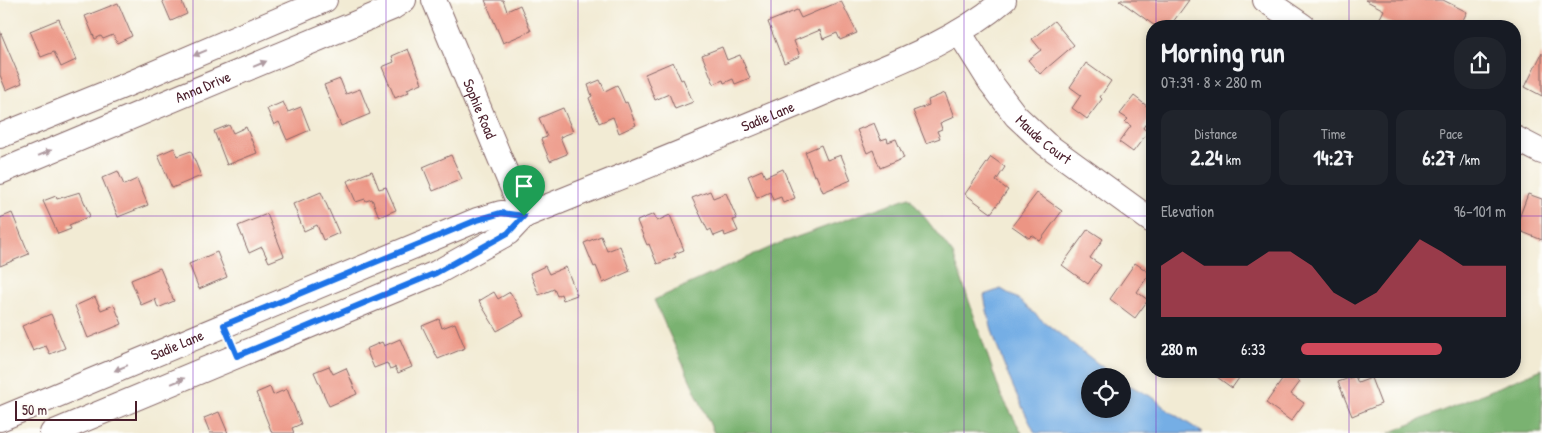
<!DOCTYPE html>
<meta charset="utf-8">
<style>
body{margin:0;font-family:"Patrick Hand",sans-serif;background:#20242c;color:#f1f3f6;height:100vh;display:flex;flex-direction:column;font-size:19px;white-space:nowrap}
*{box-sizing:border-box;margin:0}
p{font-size:16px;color:#9ea1a6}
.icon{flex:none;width:28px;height:28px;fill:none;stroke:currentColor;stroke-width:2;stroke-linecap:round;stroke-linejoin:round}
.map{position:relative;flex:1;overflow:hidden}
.drawer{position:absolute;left:1146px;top:20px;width:375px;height:358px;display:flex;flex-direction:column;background:#171b24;border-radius:20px;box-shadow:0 2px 8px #0003}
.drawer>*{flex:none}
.tools{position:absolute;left:1081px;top:368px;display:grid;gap:10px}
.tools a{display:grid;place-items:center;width:50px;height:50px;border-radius:50%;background:#171b24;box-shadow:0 2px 8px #0003;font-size:25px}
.scale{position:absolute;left:15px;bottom:12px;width:122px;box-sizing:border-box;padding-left:5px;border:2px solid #4a1f2b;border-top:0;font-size:14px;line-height:18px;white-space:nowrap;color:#4a1f2b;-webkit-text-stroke:4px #fdfcf7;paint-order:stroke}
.pin{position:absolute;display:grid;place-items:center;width:42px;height:42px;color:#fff;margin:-51px -21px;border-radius:50% 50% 50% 0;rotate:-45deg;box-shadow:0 0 5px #0007}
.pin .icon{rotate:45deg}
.round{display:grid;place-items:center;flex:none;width:52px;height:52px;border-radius:20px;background:#20242c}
.overview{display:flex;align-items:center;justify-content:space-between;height:85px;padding:0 15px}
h1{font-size:28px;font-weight:700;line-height:38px}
.metrics{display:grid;grid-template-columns:repeat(3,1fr);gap:8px;height:85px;padding:5px 15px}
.metrics div{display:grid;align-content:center;border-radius:12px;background:#20242c;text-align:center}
.metrics b{font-size:21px;font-weight:700}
.metrics small{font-size:14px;font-weight:400}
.metrics p{font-size:14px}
.chart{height:140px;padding:10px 15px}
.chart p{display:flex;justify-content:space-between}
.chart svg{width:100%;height:90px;margin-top:5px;fill:#d1495b;opacity:.7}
ul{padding:0 15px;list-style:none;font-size:16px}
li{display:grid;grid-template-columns:80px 60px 1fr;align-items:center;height:38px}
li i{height:12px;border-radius:6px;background:#d1495b}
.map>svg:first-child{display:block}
</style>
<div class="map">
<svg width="1542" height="433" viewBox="0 0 1542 433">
<rect width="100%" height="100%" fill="#fdfcf7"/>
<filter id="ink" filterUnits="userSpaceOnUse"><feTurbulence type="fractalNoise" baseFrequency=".02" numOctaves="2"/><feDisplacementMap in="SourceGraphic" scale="10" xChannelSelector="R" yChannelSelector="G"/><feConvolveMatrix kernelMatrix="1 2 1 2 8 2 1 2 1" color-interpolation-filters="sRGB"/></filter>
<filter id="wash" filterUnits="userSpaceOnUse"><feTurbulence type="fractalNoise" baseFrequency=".0096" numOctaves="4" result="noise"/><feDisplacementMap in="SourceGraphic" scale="20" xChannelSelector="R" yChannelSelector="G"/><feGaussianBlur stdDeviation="1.12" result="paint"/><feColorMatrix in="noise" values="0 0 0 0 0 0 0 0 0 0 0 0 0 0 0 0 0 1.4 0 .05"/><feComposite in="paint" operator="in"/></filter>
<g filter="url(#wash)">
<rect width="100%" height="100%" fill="#f2ebd4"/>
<path fill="#7ab271" stroke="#62684e" d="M909,197L953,254L1001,395L1022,433H714L654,300L780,243Z
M1542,369V433H1389Z"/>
<path fill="#74aee5" stroke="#5f6688" d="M1001,289L1018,299L1043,321L1114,376H1090V409H1122L1123,382L1154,398L1166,409L1203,433H1035C1013,389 992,343 984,295Z"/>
<g id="blocks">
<path fill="#ec9584" d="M162,0H181L187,14L171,21Z
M485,0H503L507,11L520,5L531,31L503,43Z
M1119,0H1189L1170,26H1155Z
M1365,0H1443L1467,12L1460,26H1396L1380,18L1384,10Z
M841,1L857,33L840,40L837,33L823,39L820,30L794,41L800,56L784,63L768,22L797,10L801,18Z
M118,3L132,36L117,43L113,35L103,39L101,36L95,39L85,16Z
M59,19L76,60L61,67L54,52L41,57L30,31Z
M1054,21L1074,45L1040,74L1028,60L1041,50L1032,39Z
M0,31L22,83L6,90L0,75Z
M722,47L727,60L740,55L750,78L735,84L733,79L724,83L723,80L714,84L702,55Z
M408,49L422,83L407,89L409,92L395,98L382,67L394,62L392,56Z
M1542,53V96L1525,87Z
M673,62L681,80L683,79L693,102L675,109L669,94L655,100L645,74Z
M1086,63L1111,81L1100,97L1102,99L1087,119L1072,108L1081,95L1070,87Z
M340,79L346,94L360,89L370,114L341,126L324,85Z
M600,80L605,91L617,85L625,103L627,102L636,125L619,133L613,117L599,123L589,98L592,96L588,85Z
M945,93L954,117L940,123L942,129L937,131L940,138L926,143L913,111L929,105L928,100Z
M1134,96L1152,110V114L1143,128L1148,132L1133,152L1119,142L1131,126L1125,122L1128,119L1120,114Z
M283,102L288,112L301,107L310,130L287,140L279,122L274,125L267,109Z
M563,108L573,132L560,137L567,154L550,161L541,139L547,137L539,118Z
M874,123L881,140L887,138L888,142L896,139L904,158L880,168L873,150L867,153L857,130Z
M229,125L233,133L246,127L257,153L227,165L214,131Z
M821,145L827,160L841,155L851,180L823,192L816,175L814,176L805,152Z
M174,148L177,156L191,151L201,176L172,188L158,155Z
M451,155L462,179L433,191L423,167Z
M991,157L1005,167L996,181L1008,190L991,213L965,194Z
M783,169L795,198L783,203L781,197L773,200L770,192L757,198L748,176L762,170L765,177Z
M118,171L124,185L137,179L148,205L118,217L102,178Z
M372,171L379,189L386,187L396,210L379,217L372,199L366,201L365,199L356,202L347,181Z
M710,191L713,198L726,193L737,219L733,220L738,231L725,236L724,232L714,236L711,229L708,231L692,198Z
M80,192L90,216L69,225L71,229L58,234L43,201L56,196L57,199Z
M321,192L339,233L323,240L317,225L304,231L293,204Z
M1037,193L1062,211L1040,241L1032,235L1029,238L1012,226Z
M1528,194L1542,199V240L1515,229Z
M12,213L29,254L0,266V218Z
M267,214L284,256L269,262L262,247L249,253L238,226Z
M654,214L657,221L670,215L684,250L674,254L676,257L657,264L649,244L647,245L637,221Z
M1088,229L1103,239L1090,258L1101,265L1088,284L1062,265Z
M601,236L607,251L620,246L630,271L603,283L596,266L594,267L584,243Z
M217,252L227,277L199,289L189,264Z
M1135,263L1150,273L1137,292L1148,300L1135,318L1110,299Z
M545,266L549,274L566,267L577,295L563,300L561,294L557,296L554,289L539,295L530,273Z
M160,268L174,301L158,308L155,299L141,305L131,280Z
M494,292L498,299L510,292L524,316L497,331L479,301Z
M95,297L101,310L114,305L122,324L88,338L75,306Z
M51,314L65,348L50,354L46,346L33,351L22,326Z
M439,319L442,328L455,323L465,348L438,359L422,326Z
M400,339L412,367L398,373L395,367L390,369L387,363L374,368L366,349L382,342L384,346Z
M329,366L333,374L346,368L357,394L329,406L314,372Z
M1209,371H1244L1232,388Z
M1287,373L1300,382L1291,394L1304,403L1291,421L1266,403Z
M1355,376L1358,383L1371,378L1381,404L1352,416L1338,382Z
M270,387L273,395L287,389L301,424L292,428L294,433H272L256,393Z
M219,412L228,433H210L204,418Z"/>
</g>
</g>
<g filter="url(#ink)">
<use href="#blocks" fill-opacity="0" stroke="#856666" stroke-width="1"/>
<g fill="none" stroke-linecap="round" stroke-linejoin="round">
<g stroke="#856666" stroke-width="26">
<g id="minor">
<path id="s1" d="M434,0L524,216"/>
<path d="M1265,0L1303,26"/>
<path id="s2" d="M959,32L991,83L1016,116L1046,144L1152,221"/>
<path d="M0,136L126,85L325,0"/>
<path d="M1515,138L1542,152"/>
<path id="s3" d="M0,172L392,8L404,0"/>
<path id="s4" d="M0,419L477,220L501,213L524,216"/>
<path id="s5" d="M52,433L436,273L508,233L524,216C625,175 726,135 826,92C887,66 953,44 1004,0"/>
</g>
</g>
<use href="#minor" stroke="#fff" stroke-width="24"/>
</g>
<defs><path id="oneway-solid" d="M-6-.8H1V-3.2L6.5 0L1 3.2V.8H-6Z" transform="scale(1.25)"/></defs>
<g fill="#ae9aa0">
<use href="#oneway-solid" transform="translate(200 53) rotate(157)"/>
<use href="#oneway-solid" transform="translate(260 64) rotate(-23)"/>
<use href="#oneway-solid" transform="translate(45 153) rotate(-23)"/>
<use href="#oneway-solid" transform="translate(121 368) rotate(157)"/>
<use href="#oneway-solid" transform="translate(178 381) rotate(-23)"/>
</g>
</g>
<g fill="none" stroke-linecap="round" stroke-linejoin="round" filter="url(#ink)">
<g stroke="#fff" stroke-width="10">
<path id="route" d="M501,213L524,216L508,233L436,273L237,356L224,325L477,220Z"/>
</g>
<use href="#route" stroke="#1a73e8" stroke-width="6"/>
</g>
<path fill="none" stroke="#7b2cbf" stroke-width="1" stroke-opacity="0.55" d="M193,0V433M386,0V433M578,0V433M771,0V433M964,0V433M1156,0V26M1349,0V26M0,216H1152M1515,216H1542M1156,371V433M1349,371V433"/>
<g text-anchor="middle" stroke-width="4" stroke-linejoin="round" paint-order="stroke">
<g font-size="15" fill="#4a1f2b" stroke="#fdfcf7">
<text dy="5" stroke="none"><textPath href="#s3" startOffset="220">Anna Drive</textPath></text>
<text dy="5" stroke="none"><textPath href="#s1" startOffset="118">Sophie Road</textPath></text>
<text dy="5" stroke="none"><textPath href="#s5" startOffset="785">Sadie Lane</textPath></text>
<text dy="5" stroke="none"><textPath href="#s2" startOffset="138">Maude Court</textPath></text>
<text dy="5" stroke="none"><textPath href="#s4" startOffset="192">Sadie Lane</textPath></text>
</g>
</g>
</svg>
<div class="tools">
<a><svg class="icon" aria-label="locate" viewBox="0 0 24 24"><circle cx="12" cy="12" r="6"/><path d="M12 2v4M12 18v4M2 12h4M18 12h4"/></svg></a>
</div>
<div class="scale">50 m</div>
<div class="pin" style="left:524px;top:216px;background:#1e9e55"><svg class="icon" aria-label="arrive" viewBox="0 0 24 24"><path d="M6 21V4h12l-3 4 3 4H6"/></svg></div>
<section class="drawer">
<div class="overview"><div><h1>Morning run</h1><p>07:39 · 8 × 280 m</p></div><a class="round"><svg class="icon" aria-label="share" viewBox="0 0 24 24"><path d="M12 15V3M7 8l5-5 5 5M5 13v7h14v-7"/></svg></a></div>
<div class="metrics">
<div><p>Distance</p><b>2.24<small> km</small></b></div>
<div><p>Time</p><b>14:27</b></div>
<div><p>Pace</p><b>6:27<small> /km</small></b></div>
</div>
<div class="chart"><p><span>Elevation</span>96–101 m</p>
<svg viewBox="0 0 160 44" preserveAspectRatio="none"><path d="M0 44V19L10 12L20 19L30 19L40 19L50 12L60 12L70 19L80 32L90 38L100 32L110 19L120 6L130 12L140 19L150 19L160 19V44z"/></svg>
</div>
<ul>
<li><b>280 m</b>6:33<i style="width:69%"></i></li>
</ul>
</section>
</div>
